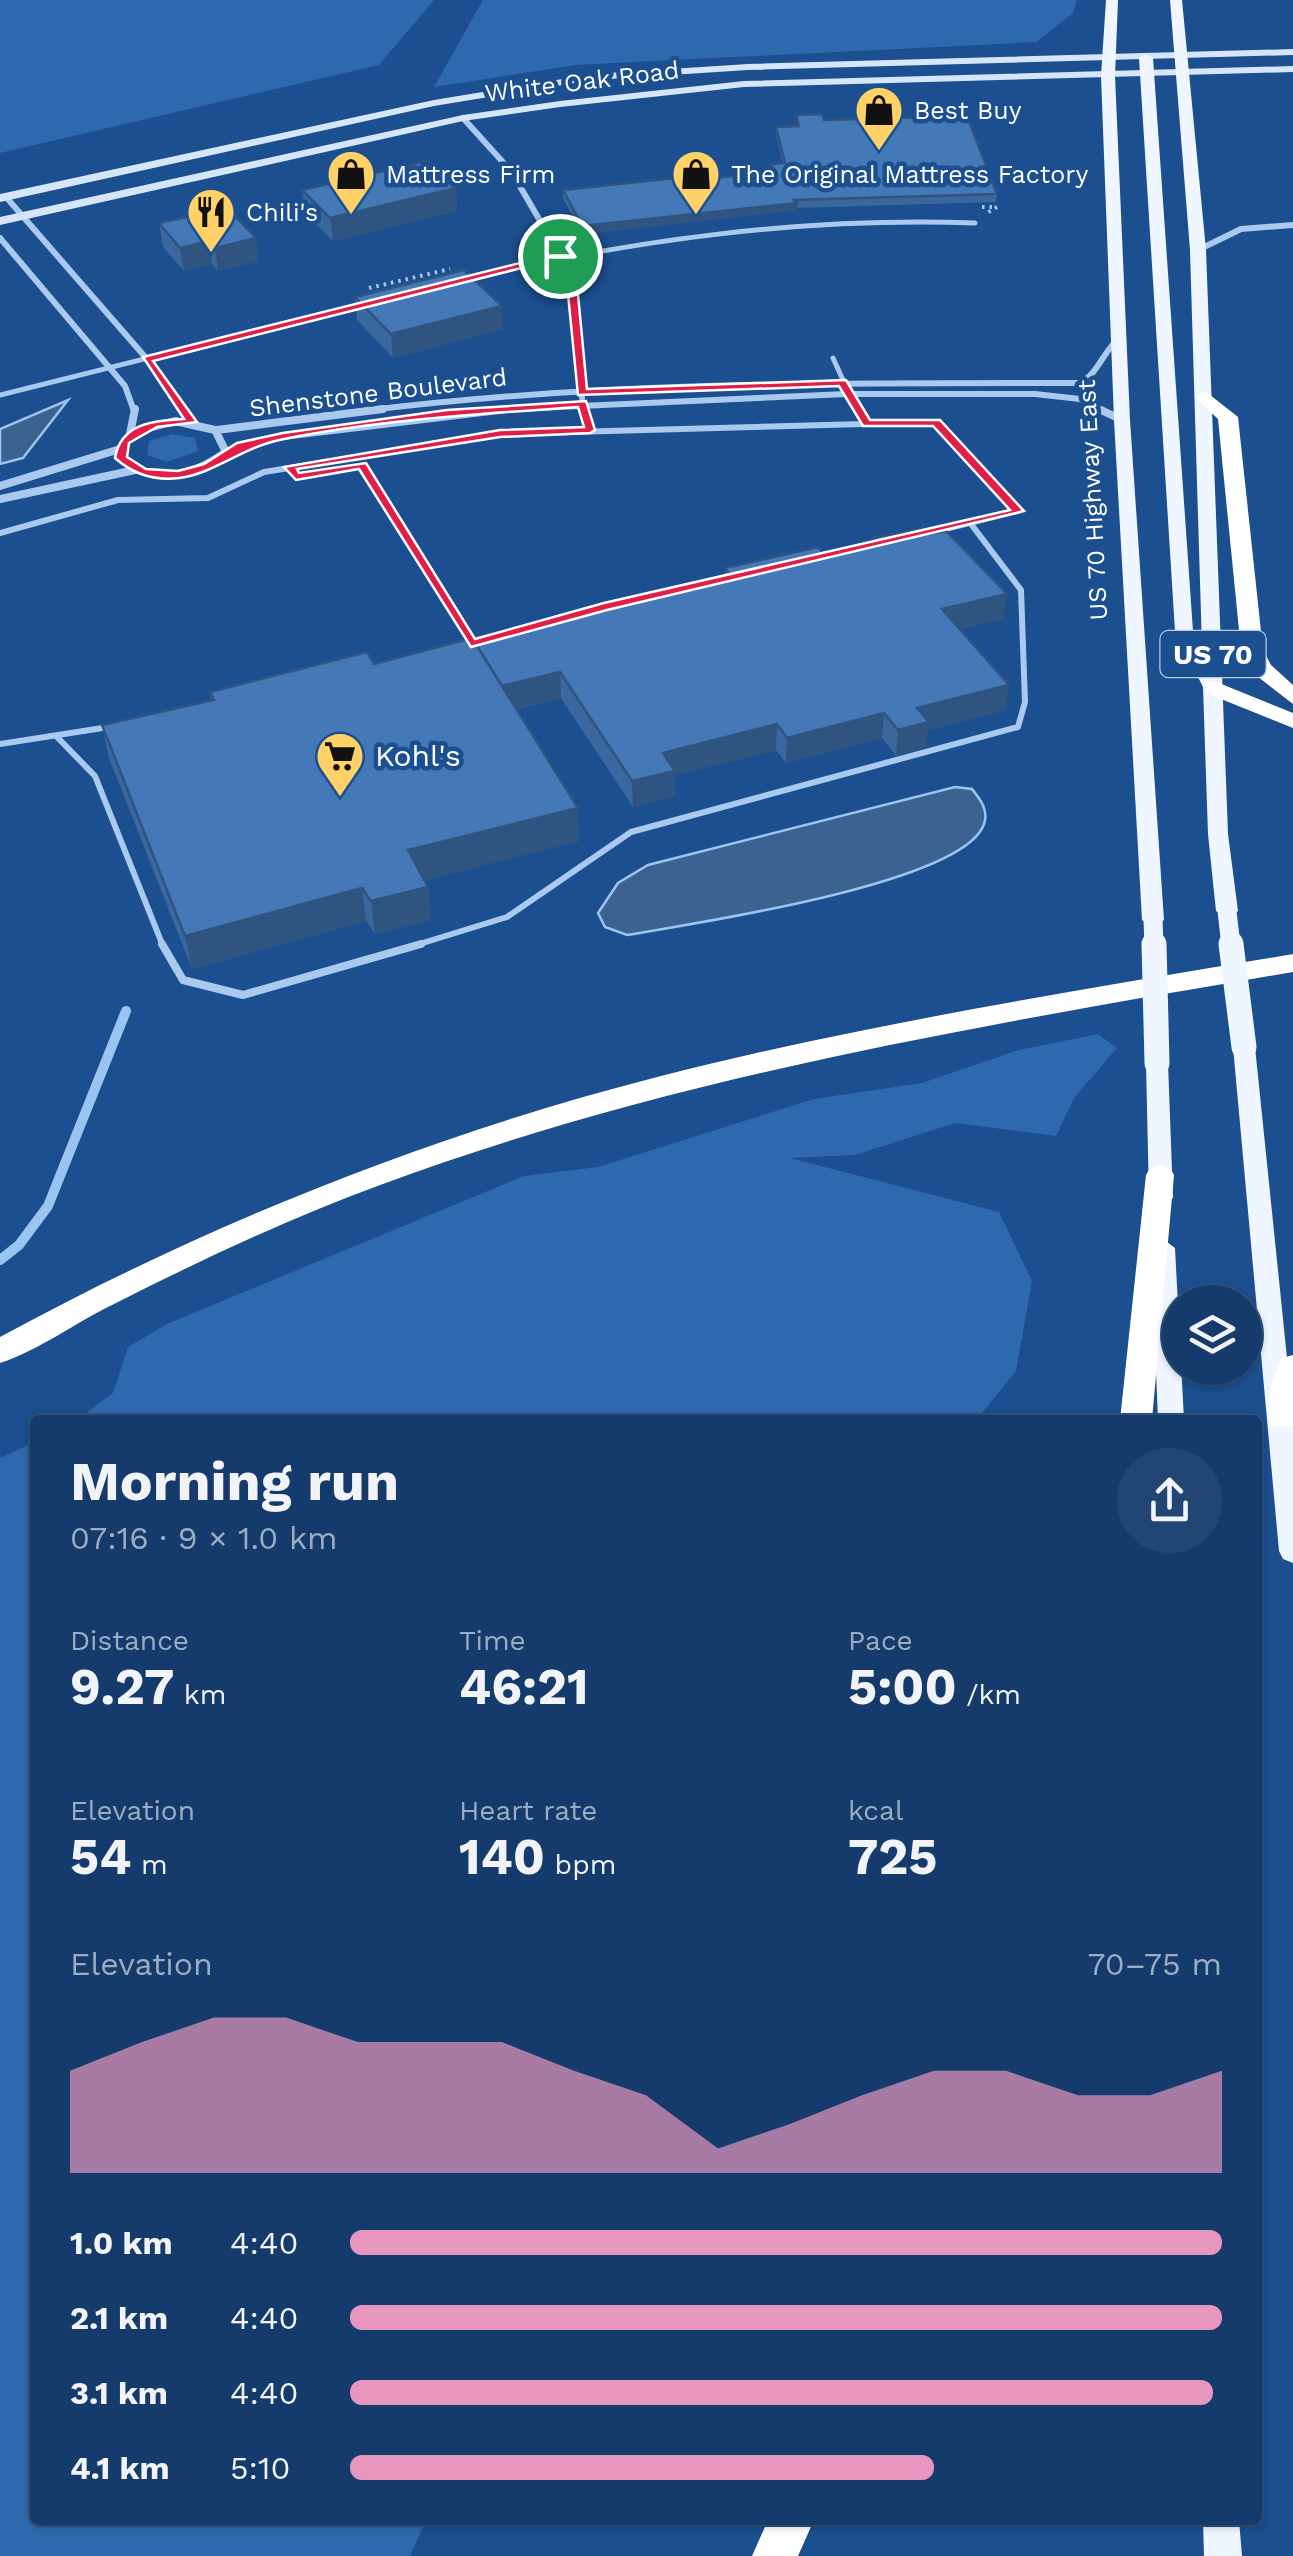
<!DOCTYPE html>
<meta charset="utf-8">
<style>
body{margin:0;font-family:"Work Sans",sans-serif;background:#214673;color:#f1f3f6;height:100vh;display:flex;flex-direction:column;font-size:38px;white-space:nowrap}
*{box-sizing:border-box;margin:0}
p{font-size:32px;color:#9dadc1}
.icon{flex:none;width:55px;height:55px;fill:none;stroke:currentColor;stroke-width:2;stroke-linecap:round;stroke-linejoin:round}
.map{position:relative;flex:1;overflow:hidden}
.side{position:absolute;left:30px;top:1415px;width:1232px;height:1110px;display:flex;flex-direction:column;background:#143b6b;border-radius:10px;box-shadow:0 2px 8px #0004,0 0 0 2px #33557e}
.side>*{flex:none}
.fabs{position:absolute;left:1162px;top:1285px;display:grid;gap:20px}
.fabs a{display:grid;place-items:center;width:100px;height:100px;border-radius:50%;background:#143b6b;box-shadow:0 2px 8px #0004,0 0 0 2px #33557e;font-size:50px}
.pin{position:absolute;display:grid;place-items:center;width:85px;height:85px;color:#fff;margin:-42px;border:5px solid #fff;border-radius:50%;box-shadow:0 2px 10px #0007}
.round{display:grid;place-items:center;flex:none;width:105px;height:105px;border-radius:52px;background:#214673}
.overview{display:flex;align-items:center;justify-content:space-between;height:170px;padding:0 40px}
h1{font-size:55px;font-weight:700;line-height:75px}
.metrics{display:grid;grid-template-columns:repeat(3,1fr);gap:15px;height:170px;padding:10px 40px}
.metrics div{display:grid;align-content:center}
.metrics b{font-size:50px;font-weight:700}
.metrics small{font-size:28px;font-weight:400}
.metrics p{font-size:28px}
.chart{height:280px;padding:20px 40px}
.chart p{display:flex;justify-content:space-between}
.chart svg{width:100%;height:180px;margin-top:10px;fill:#e797bd;opacity:.7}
ul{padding:0 40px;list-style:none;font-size:32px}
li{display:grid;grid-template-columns:160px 120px 1fr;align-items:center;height:75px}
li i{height:25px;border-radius:12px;background:#e797bd}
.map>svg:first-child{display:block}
</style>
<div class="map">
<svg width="1293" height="2556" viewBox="0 0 1293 2556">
<rect width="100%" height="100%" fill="#1b4f8f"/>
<path fill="#2e69ad" d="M0,0H434L379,65L0,153Z
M483,0H1077L1073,13L1036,42L576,65L434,87Z
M172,434L195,438L198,451L167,462L147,455L149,441Z
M1098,1034L1117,1048L1074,1098L1056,1136L955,1123L855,1155L790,1158L999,1212L1032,1281L1016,1371L976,1420H77L113,1393L128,1347L167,1324L524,1176L598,1167L814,1099L922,1083L1019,1050Z
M35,1442V2520H426L410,2556H0V1458Z"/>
<path fill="#3c6290" stroke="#9cc4f0" stroke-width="2.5" d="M68,400L23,458L0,464V429Z
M955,787L972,789C980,799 989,810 984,824C964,884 690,924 627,935L605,927L598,913L618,883L648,865Z"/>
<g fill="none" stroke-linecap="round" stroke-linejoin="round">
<path stroke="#9cc4f0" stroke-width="10" d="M0,1260L19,1245L48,1206L126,1011"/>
<path stroke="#a9c9ee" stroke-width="4" stroke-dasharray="2.5 5" stroke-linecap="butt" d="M982,207H997L987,213
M369,288L450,269"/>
<path stroke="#a9c9ee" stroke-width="5" stroke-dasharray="4 6" stroke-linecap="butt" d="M367,473L473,646"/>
<path stroke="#a9c9ee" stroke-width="5" d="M465,279C634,240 801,217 975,223
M833,358L857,411
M0,395L364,304
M582,404L584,411"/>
<path stroke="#a9c9ee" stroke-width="6" d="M583,409L590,430
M856,409L866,424
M0,533L118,500L208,498L264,472L500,434L936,422L1018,511L921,535
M818,558L883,544
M575,615L731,578
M58,738L95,776L163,946
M0,744L109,727
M413,946L507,917L631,832L1018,727L1025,702L1021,590L971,524"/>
<path stroke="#a9c9ee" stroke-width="8" d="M162,944L183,980L243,995L421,944"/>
<path stroke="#a9c9ee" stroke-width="6" d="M463,118L511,171L571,274L582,398
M6,197L160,374L184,411
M0,238L125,386L134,411
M1198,250L1241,229L1293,225
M363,411C600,381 841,383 1080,383C1098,374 1104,350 1120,337
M468,411L846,394H1035L1080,399L1104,411"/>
<path stroke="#a9c9ee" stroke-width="8" d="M182,409L191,422
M1099,409L1122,420
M175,421L215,430L226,452C193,476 154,486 121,458L120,449L137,431Z
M217,430L383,409
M130,434L135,409
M226,452L283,436L507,409
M0,486L120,449
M0,499L135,470"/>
<path fill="#d6e6fa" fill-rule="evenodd" d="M1293,49V55L748,70L593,80L434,106L0,202V194L434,100L593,74L748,64Z
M1293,66V72L744,87L560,107L463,121L0,225V217L463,115L560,101L744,81Z"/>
<path fill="#f0f6ff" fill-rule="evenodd" d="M1106,0H1118L1115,76L1130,420L1164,920L1153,927L1142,920L1114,420L1101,76Z
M1170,0H1182L1206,250L1228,834L1238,911L1227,918L1216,911L1208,834L1203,687L1175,631L1139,58L1146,54L1153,58L1193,631L1202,648L1190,250Z
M1244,1039L1255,1047L1293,1416V1563L1283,1559L1279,1551L1233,1047Z
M1157,1055L1168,1063L1173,1198L1161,1207L1149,1198L1146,1063Z
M1163,1239L1175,1248L1184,1420H1158L1151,1248Z
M1203,2520H1239L1242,2556H1204Z"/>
<path fill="#fff" fill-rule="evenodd" d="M1205,391L1238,417L1263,650L1271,665L1293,685V704L1253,673L1241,650L1218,419L1195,397Z
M1214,681L1293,713V728L1206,693V683Z
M1293,954V972C985,1025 677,1075 383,1184C290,1218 201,1260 114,1304C76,1322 40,1350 0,1363V1337C210,1223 430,1135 661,1076C869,1023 1082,990 1293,954Z
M1160,1165L1170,1168L1174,1175L1152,1420H1120L1146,1175L1150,1168Z
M1293,1355V1427H1272C1263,1410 1273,1375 1282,1358Z
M768,2520H814L798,2556H752Z"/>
<path stroke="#f0f6ff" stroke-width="19" d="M1227,911L1231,946
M1153,920L1154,946"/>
<path stroke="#f0f6ff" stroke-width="25" d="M1154,944L1157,1063
M1231,944L1244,1047"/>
</g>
<path fill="#3a679d" d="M796,115L824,120L997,194L996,202L797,208V210L582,234L563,198V190L687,181L765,173L766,165L783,163L776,135V127L797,126Z
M456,188L457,211L333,241L305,213L302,190Z
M227,208L259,261L218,271L212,264L184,271L163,247L159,223Z
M355,297L502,306L503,329L393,358L357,320Z
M873,538L1003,619L960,629L1009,685L1005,710L928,730L926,747L896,756L882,738L786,763L776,750L675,775V796L633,807L561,698L516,709L579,841L424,880L428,887L431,920L375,934L366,921L192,969L109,758L102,725L211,701L210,692L374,664L725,580V568L827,557L872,546Z"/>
<path fill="#305480" d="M456,188L457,211L333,241L330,218Z
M797,203V210L582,234V226Z
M256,238L259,261L218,271L215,248Z
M209,241L212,264L184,271L180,248Z
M502,306L503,329L393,358L391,334Z
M1007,594L1003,619L940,634L942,609Z
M560,672L561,698L500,712L499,687Z
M1009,685L1005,710L928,730L926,747L896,756L898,730L917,708Z
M884,713L882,738L786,763L787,738Z
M777,724L776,750L675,775V796L633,807L632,781L663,753Z
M578,808L579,841L411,884L408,850Z
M428,887L431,920L375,934L371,901Z
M362,888L366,921L192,969L185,936Z"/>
<path fill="#4478b7" stroke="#305480" stroke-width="2.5" d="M822,114L824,120L967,116L997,194L794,200L797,203L582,226L563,190L685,177L687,181L770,172L766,165L785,163L776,127L799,126L796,115Z
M426,161L456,188L330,218L302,190Z
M227,208L256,238L215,248L209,241L180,248L159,223Z
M464,270L502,306L391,334L355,297Z
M924,528L929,534L946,531L1007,594L942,609L1009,685L917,708L929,722L898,730L884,713L787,738L777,724L663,753L675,771L632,781L560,672L502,686L472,638L468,639L733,578L725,568L818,547L827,557L879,545L873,538Z
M472,638L578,808L408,850L428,887L371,901L362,888L185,936L102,725L214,700L210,692L367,652L374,664Z"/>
<path fill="#e11d48" stroke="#fff" stroke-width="2.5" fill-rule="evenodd" d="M560,253L576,274L587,389L846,380L870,420H940L1024,511L607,610L471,647L359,469L296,480L284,467L500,430L584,427L578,407C479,414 377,420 279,440C242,448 213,474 179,478C155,481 133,474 115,458C121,423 153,421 184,419L143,357ZM557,259L566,274L578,395L839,386L863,426H933L1010,510L604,603L475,639L366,463L299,473L297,469L500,437L590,433L595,430L586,401L447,410L283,433L237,443L204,464L178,471L146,469L127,457L129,443L157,427L197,422L153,361Z"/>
<defs>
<g id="shop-pin" transform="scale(2.5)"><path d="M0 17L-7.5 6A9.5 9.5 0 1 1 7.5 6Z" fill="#ffd166" stroke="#1b4f8f"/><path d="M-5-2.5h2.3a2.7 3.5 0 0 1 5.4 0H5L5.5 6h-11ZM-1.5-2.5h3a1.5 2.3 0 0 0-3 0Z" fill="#111"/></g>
<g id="restaurant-pin" transform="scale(2.5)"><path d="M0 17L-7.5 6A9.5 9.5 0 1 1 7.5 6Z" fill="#ffd166" stroke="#1b4f8f"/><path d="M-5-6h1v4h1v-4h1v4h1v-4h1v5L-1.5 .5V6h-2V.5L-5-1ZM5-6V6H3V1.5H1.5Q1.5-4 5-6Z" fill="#111"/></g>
<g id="supermarket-pin" transform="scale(2.5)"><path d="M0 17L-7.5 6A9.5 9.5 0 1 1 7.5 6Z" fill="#ffd166" stroke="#1b4f8f"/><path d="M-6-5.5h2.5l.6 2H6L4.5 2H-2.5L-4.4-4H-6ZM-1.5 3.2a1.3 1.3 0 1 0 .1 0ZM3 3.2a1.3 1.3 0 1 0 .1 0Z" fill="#111"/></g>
</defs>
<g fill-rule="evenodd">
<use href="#shop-pin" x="879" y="110"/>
<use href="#shop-pin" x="351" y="174"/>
<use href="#shop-pin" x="696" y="174"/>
<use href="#restaurant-pin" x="211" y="212"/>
<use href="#supermarket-pin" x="340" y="756"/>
</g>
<g text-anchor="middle" stroke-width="9" stroke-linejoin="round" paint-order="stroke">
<g font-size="25" fill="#fff" stroke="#1b4f8f">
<text transform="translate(582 81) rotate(-7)" y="9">White Oak Road</text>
<text transform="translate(378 392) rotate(-7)" y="9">Shenstone Boulevard</text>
<text transform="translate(1092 500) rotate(-93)" y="9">US 70 Highway East</text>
</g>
<g font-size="25" fill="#fff" stroke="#1b4f8f" text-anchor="start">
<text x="914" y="119">Best Buy</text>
<text x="386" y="183">Mattress Firm</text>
<text x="731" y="183">The Original Mattress Factory</text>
<text x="246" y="221">Chili's</text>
</g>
<rect fill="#1b4f8f" stroke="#bbcadd" stroke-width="2.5" x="1160.5" y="631" width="105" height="46" rx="8"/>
<g font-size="28" font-weight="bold" fill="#fff">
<text x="1213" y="664">US 70</text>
</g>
<g font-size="30" fill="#fff" stroke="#1b4f8f" text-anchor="start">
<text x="375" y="766">Kohl's</text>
</g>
</g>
</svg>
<div class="fabs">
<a><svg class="icon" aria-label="layers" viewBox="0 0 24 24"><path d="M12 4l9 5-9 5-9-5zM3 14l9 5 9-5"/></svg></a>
</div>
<div class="pin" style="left:560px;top:256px;background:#1e9e55"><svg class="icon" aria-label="arrive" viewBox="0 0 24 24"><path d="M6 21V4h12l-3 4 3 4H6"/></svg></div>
<section class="side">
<div class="overview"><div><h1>Morning run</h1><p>07:16 · 9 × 1.0 km</p></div><a class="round"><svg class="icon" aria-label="share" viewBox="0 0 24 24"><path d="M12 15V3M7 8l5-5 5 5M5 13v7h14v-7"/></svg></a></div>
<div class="metrics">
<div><p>Distance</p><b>9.27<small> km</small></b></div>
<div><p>Time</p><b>46:21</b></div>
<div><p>Pace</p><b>5:00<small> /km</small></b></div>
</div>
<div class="metrics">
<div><p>Elevation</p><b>54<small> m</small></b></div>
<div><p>Heart rate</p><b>140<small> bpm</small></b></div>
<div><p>kcal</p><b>725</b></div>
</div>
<div class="chart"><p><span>Elevation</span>70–75 m</p>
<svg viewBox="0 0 160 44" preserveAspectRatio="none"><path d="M0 44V19L10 12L20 6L30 6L40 12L50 12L60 12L70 19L80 25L90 38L100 32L110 25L120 19L130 19L140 25L150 25L160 19V44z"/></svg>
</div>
<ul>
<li><b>1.0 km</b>4:40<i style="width:100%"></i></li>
<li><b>2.1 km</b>4:40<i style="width:100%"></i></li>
<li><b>3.1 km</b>4:40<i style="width:99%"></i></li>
<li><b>4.1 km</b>5:10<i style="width:67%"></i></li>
</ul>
</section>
</div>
